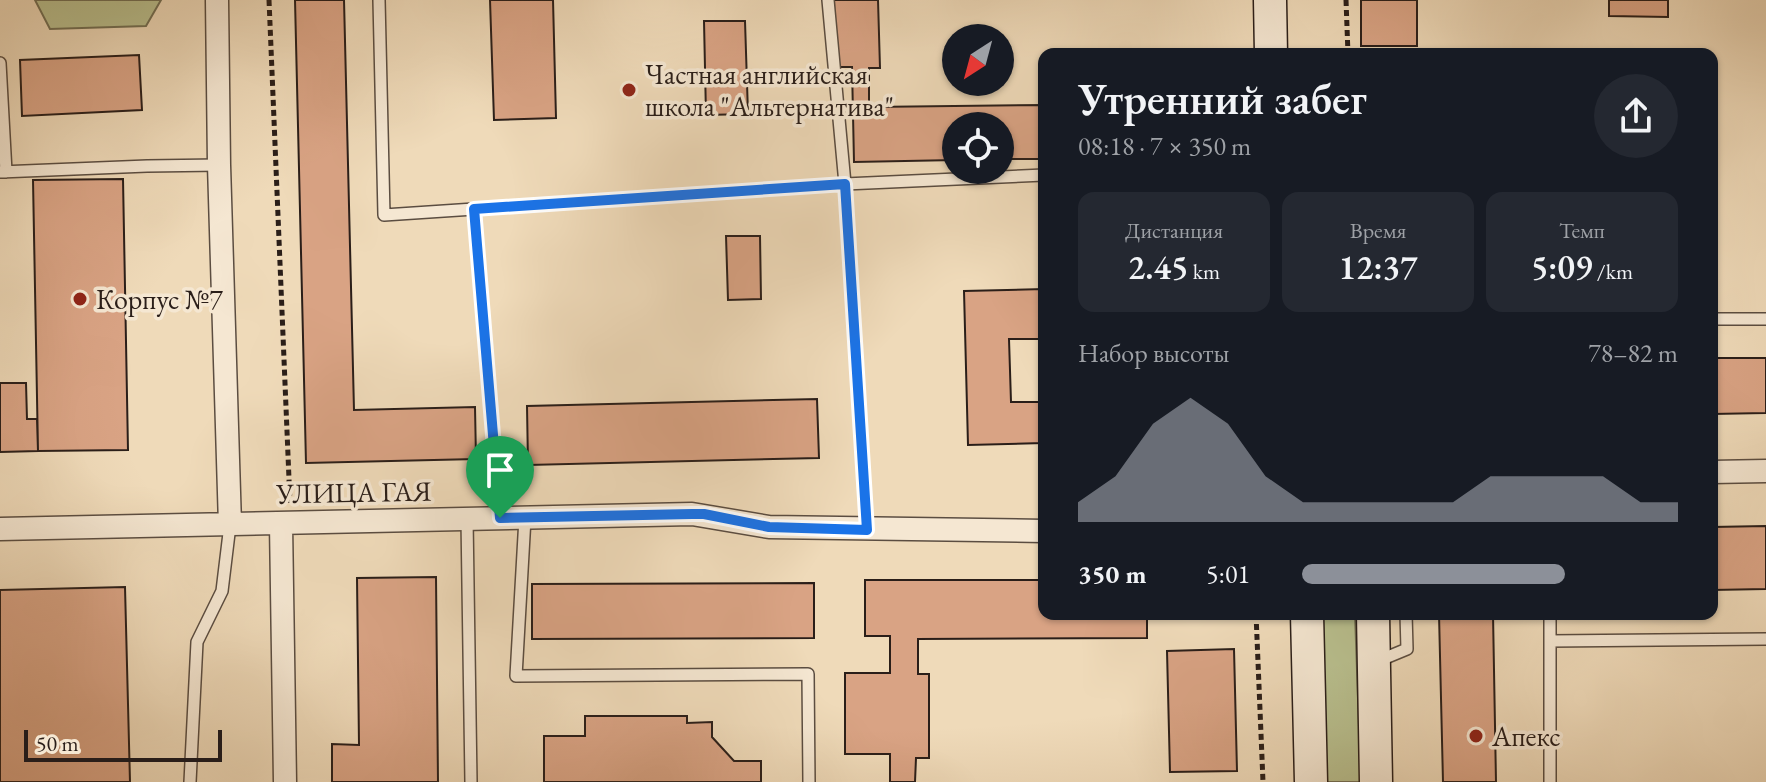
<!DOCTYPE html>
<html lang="ru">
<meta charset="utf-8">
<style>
body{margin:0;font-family:"EB Garamond",serif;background:#242831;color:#f1f3f6;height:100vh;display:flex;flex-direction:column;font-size:30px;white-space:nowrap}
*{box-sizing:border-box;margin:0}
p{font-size:26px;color:#9ea1a6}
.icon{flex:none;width:44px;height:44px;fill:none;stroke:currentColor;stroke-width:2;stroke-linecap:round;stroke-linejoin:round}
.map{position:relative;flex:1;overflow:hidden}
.side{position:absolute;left:1038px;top:48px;width:680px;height:572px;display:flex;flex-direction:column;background:#171b24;border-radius:16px;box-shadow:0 2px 6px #0004}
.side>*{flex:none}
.needle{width:52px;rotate:216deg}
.fabs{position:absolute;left:942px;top:24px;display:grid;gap:16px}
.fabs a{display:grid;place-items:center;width:72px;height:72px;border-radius:50%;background:#171b24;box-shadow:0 2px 6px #0004;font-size:40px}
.scale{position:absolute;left:24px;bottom:20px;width:198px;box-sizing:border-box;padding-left:8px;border:4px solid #2a1e19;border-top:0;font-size:22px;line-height:28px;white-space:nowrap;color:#2a1e19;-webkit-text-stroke:6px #f5e7d2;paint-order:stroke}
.pin{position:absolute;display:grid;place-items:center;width:68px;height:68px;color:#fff;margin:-82px -34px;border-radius:50% 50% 50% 0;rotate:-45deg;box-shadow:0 0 8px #0007}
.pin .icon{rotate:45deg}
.round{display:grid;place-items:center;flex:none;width:84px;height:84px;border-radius:42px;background:#242831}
.summary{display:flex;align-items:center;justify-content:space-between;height:136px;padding:0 40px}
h1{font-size:44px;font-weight:600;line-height:60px}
.metrics{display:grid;grid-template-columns:repeat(3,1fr);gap:12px;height:136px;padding:8px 40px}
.metrics div{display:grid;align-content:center;border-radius:16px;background:#242831;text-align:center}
.metrics b{font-size:34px;font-weight:600}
.metrics small{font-size:22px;font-weight:400}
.metrics p{font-size:22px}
.chart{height:224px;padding:16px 40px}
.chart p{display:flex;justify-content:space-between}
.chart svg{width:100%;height:144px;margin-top:8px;fill:#8c9099;opacity:.7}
ul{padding:0 40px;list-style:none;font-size:26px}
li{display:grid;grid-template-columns:128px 96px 1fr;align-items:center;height:60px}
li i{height:20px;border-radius:10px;background:#8c9099}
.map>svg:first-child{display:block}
</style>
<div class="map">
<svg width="1766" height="782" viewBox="0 0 1766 782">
<rect width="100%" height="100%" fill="#efdab9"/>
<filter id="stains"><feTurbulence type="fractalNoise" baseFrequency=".0025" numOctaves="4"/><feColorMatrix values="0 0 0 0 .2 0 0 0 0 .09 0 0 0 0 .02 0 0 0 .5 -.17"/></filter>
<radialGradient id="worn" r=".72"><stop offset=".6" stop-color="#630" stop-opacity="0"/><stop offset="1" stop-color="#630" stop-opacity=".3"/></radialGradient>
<path fill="#b9c08f" stroke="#726f54" stroke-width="2" d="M35,0H161L146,26L50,29Z
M1320,614H1355L1361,782H1326Z"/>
<path fill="#d9a384" stroke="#2a1e19" stroke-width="2" d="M295,0H344L354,410L475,407L476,459L306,463Z
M490,0H553L556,118L494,120Z
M834,0H878L880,68H869V107L1044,105V159H1000V126H956V160L854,162L852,67H835Z
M1361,0H1417V46H1361Z
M1609,0H1668V17L1609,16Z
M704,21H745L748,114L706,115Z
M139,55L142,110L22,116L20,60Z
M123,179L128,450L38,451L33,180Z
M726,236H760L761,299L728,300Z
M1044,289V339H1009L1011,402H1043V443L968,445L964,291Z
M1712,358H1766V413L1712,414Z
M0,383H26L27,419H37L38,451L0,452Z
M817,399L819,458L528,465L527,406Z
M1766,526V589L1712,590V527Z
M436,577L438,782H332V744L359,745L357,578Z
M865,580H1044V614H1147V638L918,639V674H929V758H916L915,782H890V754H845V673H890V636H865Z
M814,583V638L532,639V584Z
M125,587L130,782H0V590Z
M1439,614H1493L1496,782H1443Z
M1234,649L1237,771L1170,772L1167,651Z
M585,716H687V723L712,722V737L734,761H761V782H544V736H585Z"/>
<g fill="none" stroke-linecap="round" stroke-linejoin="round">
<g stroke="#5b4d41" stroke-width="14">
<path id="service" d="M379,0L384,215L474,209L500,518
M828,0L845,184L867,530
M0,63L6,172
M0,172L147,166L219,165
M474,209L845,184L1044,175
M1712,319H1766
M525,518L516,676L808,674L809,782
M467,519L471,782
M1550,641L1766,639
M1378,661L1407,649L1406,614
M190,782L197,642L222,591L230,525
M1550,782V614"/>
</g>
<g stroke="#5b4d41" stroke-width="25">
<path id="minor" d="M217,0L219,165L230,525
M1712,472L1766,471
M281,524L285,782
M0,529L692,514L769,527L1044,531"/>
</g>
<g stroke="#2a1e19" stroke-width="35">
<path id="secondary" d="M1270,0L1271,54
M1307,614L1311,782
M1373,614L1376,782"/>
</g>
<path stroke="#2a1e19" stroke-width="5" stroke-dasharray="6 4" stroke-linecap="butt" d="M269,0L290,503
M1346,0L1348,54
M1256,614L1263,782"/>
<use href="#service" stroke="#f5e7d2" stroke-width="11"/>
<use href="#minor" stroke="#f5e7d2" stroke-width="22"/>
<use href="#secondary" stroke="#f5e7d2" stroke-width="32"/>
</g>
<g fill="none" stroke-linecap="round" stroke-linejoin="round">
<g stroke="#fff" stroke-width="16">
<path id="route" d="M845,184L867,530L769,527L704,514H692L500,518L474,209Z"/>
</g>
<use href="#route" stroke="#1a73e8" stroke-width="10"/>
</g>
<g fill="#8f2418" stroke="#f5e7d2" stroke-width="3">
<circle cx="629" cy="90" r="8"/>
<circle cx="80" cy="299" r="8"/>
<circle cx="1476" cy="736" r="8"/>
</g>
<g text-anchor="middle" stroke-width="7" stroke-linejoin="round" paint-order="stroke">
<g font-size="28" fill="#2a1e19" stroke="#f5e7d2" text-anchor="start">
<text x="645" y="84">Частная английская<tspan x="645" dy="32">школа "Альтернатива"</tspan></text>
<text x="96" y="309">Корпус №7</text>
<text x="1492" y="746">Апекс</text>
</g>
<g font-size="28" fill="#2a1e19" stroke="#f5e7d2">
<text transform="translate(354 492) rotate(-1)" y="10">УЛИЦА ГАЯ</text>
</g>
</g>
<rect width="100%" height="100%" filter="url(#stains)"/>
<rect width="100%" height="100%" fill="url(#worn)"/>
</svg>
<div class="fabs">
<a><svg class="needle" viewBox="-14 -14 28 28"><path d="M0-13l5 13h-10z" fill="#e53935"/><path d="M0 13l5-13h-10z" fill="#9ea1a6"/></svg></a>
<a><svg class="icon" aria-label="locate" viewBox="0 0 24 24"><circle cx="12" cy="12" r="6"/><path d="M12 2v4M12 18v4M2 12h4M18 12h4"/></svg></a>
</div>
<div class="scale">50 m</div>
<div class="pin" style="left:500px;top:518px;background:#1e9e55"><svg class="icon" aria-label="arrive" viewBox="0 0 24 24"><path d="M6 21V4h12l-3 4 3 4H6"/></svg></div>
<section class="side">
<div class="summary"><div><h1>Утренний забег</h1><p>08:18 · 7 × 350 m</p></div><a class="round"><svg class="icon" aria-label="share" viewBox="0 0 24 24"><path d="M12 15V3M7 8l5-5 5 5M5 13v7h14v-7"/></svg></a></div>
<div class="metrics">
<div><p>Дистанция</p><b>2.45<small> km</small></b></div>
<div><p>Время</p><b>12:37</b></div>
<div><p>Темп</p><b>5:09<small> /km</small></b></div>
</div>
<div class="chart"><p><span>Набор высоты</span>78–82 m</p>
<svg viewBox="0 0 160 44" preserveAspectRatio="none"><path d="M0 44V38L10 30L20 14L30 6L40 14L50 30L60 38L70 38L80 38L90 38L100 38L110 30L120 30L130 30L140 30L150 38L160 38V44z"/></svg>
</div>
<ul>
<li><b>350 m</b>5:01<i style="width:70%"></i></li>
</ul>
</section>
</div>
